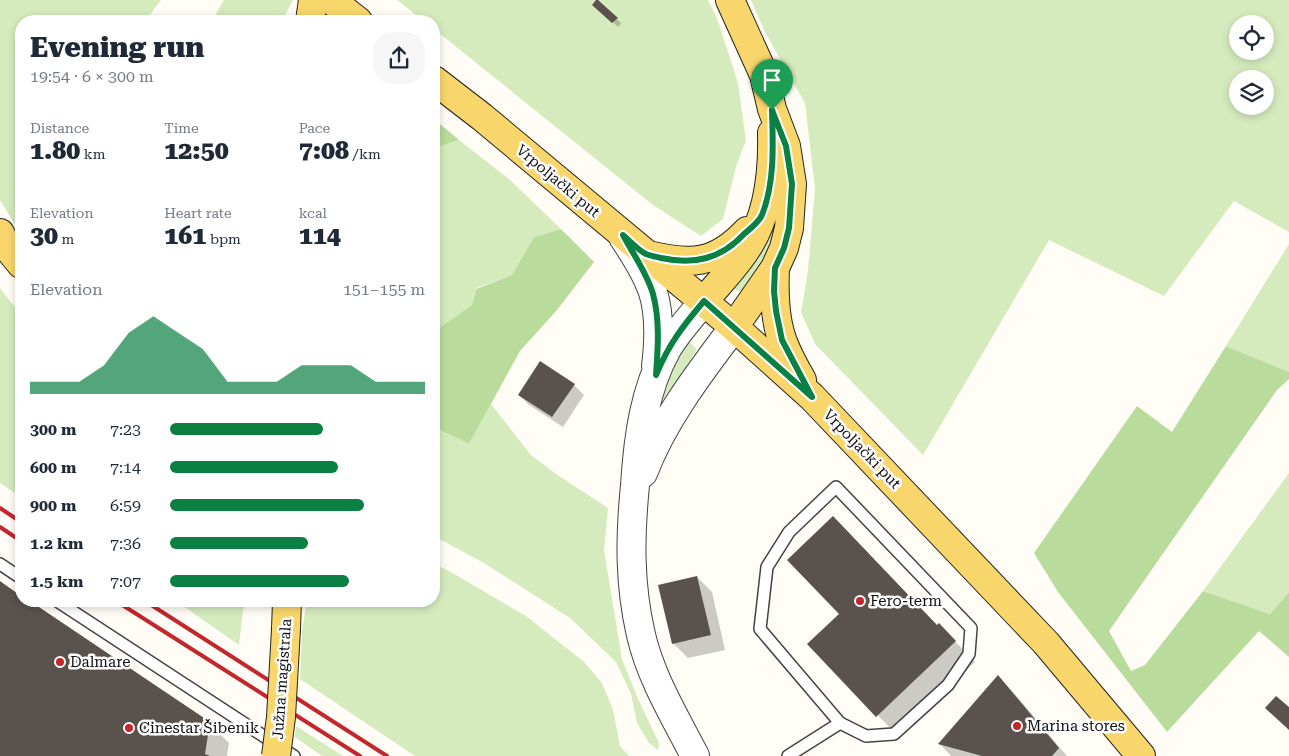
<!DOCTYPE html>
<meta charset="utf-8">
<style>
body{margin:0;font-family:"Roboto Serif",serif;background:#f6f6f7;color:#1f2937;height:100vh;display:flex;flex-direction:column;font-size:19px;white-space:nowrap}
*{box-sizing:border-box;margin:0}
p{font-size:16px;color:#747a83}
.icon{flex:none;width:28px;height:28px;fill:none;stroke:currentColor;stroke-width:2;stroke-linecap:round;stroke-linejoin:round}
.map{position:relative;flex:1;overflow:hidden}
.drawer{position:absolute;left:15px;top:15px;width:425px;height:592px;display:flex;flex-direction:column;background:#fff;border-radius:20px;box-shadow:0 2px 8px #0003}
.drawer>*{flex:none}
.buttons{position:absolute;left:1229px;top:15px;display:grid;gap:10px}
.buttons a{display:grid;place-items:center;width:45px;height:45px;border-radius:50%;background:#fff;box-shadow:0 2px 8px #0003;font-size:25px}
.pin{position:absolute;display:grid;place-items:center;width:42px;height:42px;color:#fff;margin:-51px -21px;border-radius:50% 50% 50% 0;rotate:-45deg;box-shadow:0 0 5px #0007}
.pin .icon{rotate:45deg}
.round{display:grid;place-items:center;flex:none;width:52px;height:52px;border-radius:20px;background:#f6f6f7}
.head{display:flex;align-items:center;justify-content:space-between;height:85px;padding:0 15px}
h1{font-size:28px;font-weight:800;line-height:38px}
.metrics{display:grid;grid-template-columns:repeat(3,1fr);gap:8px;height:85px;padding:5px 15px}
.metrics div{display:grid;align-content:center}
.metrics b{font-size:25px;font-weight:800}
.metrics small{font-size:14px;font-weight:400}
.metrics p{font-size:14px}
.chart{height:140px;padding:10px 15px}
.chart p{display:flex;justify-content:space-between}
.chart svg{width:100%;height:90px;margin-top:5px;fill:#0b8043;opacity:.7}
ul{padding:0 15px;list-style:none;font-size:16px}
li{display:grid;grid-template-columns:80px 60px 1fr;align-items:center;height:38px}
li i{height:12px;border-radius:6px;background:#0b8043}
.map>svg:first-child{display:block}
</style>
<div class="map">
<svg width="1289" height="756" viewBox="0 0 1289 756">
<rect width="100%" height="100%" fill="#fffdf5"/>
<path fill="#d5ebbd" fill-rule="evenodd" d="M0,0H161L145,21H21V235L0,200Z
M224,0H293L282,21H212Z
M397,0H708L717,18L738,83L746,141L737,163L723,219L701,236L653,205L434,29V21H424Z
M751,0H1289V232L1234,201L1164,296L1049,240L923,455L815,344L801,312L808,271L815,189L805,103L765,32ZM1238,24H1265V51H1238ZM1238,79H1265V106H1238Z
M459,140L509,179L561,229L534,237L512,275L476,288L472,305L439,328H434V148Z
M776,213L779,236L746,290L738,291L735,289V284Z
M1289,244V372L1226,346Z
M0,288L12,304L21,310V497L0,483Z
M686,339L697,349L664,402L659,405L665,367Z
M491,404L531,455L556,474L608,508L604,550L622,659L638,699L659,743L658,750L649,743L637,723L631,694L616,662L570,618L484,563L434,536V427L469,444Z
M1289,473V592L1270,614L1203,591Z
M434,564L449,571L526,616L584,662L602,683L613,710L620,746L629,756H415L300,679L302,630L307,601H434Z
M176,601H244L239,645Z
M296,726L343,756H322L295,737Z"/>
<path fill="#b9dc9c" d="M434,119L459,140L434,148Z
M561,229L594,262L557,310L520,351L469,444L434,427V328H439L472,305L476,289L512,275L534,237Z
M1226,346L1289,372V379L1277,390L1109,631L1131,671L1145,665L1203,591L1270,614L1289,592V657L1259,631L1167,732L1058,592L1034,553L1137,406L1172,432Z"/>
<path fill="#0003" d="M597,1L621,23L618,27L598,9Z
M574,385L584,395L563,427L529,405L519,395Z
M697,577L712,592L725,650L688,658L673,643Z
M0,583L21,597V601L209,723L229,743L227,756H0Z
M939,625L975,662L897,735L809,644Z
M998,677L1013,692L1067,756H951L940,744Z"/>
<path fill="#5a524d" d="M596,0H598L618,18L612,23L592,5Z
M540,361L575,384L552,417L518,395Z
M833,516L937,625L939,623L956,641L876,717L807,644L839,614L787,560Z
M697,576L711,635L672,644L658,585Z
M0,581L21,596V601H30L210,722L205,754L210,756H0Z
M998,675L1059,748L1052,756H982L938,744Z
M1276,696L1289,707V730L1265,708Z"/>
<g fill="none" stroke-linecap="round" stroke-linejoin="round">
<g stroke="#444" stroke-width="14">
<path id="service" d="M836,487L971,628L969,654L948,685L894,734L866,736L840,723L760,629L767,567L789,532Z
M0,564L21,578
M57,601L294,756
M788,756L840,723"/>
</g>
<g stroke="#444" stroke-width="30">
<path id="tertiary" d="M623,237C634,254 646,272 653,292C660,315 659,342 656,366
M643,473C663,420 700,372 734,327
M695,756C675,717 651,678 641,635C629,583 630,537 635,485C638,439 644,390 667,349C677,332 691,317 704,301"/>
</g>
<g stroke="#222" stroke-width="30">
<path id="primary" d="M331,0L358,21
M730,0L764,75L772,109L786,146L792,184L789,228L784,248L775,268L734,327
M310,21L313,0
M434,80L482,117L734,327L812,397L1046,643L1141,756
M0,233L7,247L21,264
M648,255C691,265 715,265 747,231
M775,268C774,291 774,319 783,342C788,355 795,368 802,380
M704,301C718,284 735,267 747,248C769,215 773,172 772,133
M286,629L287,601"/>
</g>
<use href="#service" stroke="#fff" stroke-width="11"/>
<use href="#tertiary" stroke="#fff" stroke-width="28"/>
<use href="#primary" stroke="#f9d66b" stroke-width="28"/>
<path stroke="#c4262e" stroke-width="4" d="M0,508L21,522
M0,527L21,541
M116,601L360,756
M145,601L387,756"/>
<g stroke="#222" stroke-width="30" stroke-linecap="butt">
<path id="primary-bridge" d="M276,756L281,717L286,629"/>
</g>
<use href="#primary-bridge" stroke="#f9d66b" stroke-width="28"/>
</g>
<g fill="none" stroke-linecap="round" stroke-linejoin="round">
<g stroke="#fff" stroke-width="10">
<path id="route" d="M772,110L786,146L792,184L789,228L784,248L775,268L774,291L776,311L782,340L812,397L704,301C682,327 669,344 656,375C658,348 660,320 653,294C647,273 633,254 623,235C630,241 638,250 646,254C651,256 657,257 661,258C694,265 721,259 744,234C750,229 759,222 762,215C775,182 773,144 772,110Z"/>
</g>
<use href="#route" stroke="#0b8043" stroke-width="6"/>
</g>
<g fill="#c4262e" stroke="#fff" stroke-width="2">
<circle cx="860" cy="601" r="5"/>
<circle cx="60" cy="662" r="5"/>
<circle cx="1017" cy="726" r="5"/>
<circle cx="129" cy="728" r="5"/>
</g>
<g text-anchor="middle" stroke-width="5" stroke-linejoin="round" paint-order="stroke">
<g font-size="15" fill="#111" stroke="#fff">
<text transform="translate(558 181) rotate(40)" y="5">Vrpoljački put</text>
<text transform="translate(862 449) rotate(46)" y="5">Vrpoljački put</text>
<text transform="translate(282 679) rotate(-86)" y="5">Južna magistrala</text>
</g>
<g font-size="15" fill="#111" stroke="#fff" text-anchor="start">
<text x="870" y="606">Fero-term</text>
<text x="70" y="667">Dalmare</text>
<text x="1027" y="731">Marina stores</text>
<text x="139" y="733">Cinestar Šibenik</text>
</g>
</g>
</svg>
<div class="buttons">
<a><svg class="icon" aria-label="locate" viewBox="0 0 24 24"><circle cx="12" cy="12" r="6"/><path d="M12 2v4M12 18v4M2 12h4M18 12h4"/></svg></a>
<a><svg class="icon" aria-label="layers" viewBox="0 0 24 24"><path d="M12 4l9 5-9 5-9-5zM3 14l9 5 9-5"/></svg></a>
</div>
<div class="pin" style="left:772px;top:110px;background:#1e9e55"><svg class="icon" aria-label="arrive" viewBox="0 0 24 24"><path d="M6 21V4h12l-3 4 3 4H6"/></svg></div>
<section class="drawer">
<div class="head"><div><h1>Evening run</h1><p>19:54 · 6 × 300 m</p></div><a class="round"><svg class="icon" aria-label="share" viewBox="0 0 24 24"><path d="M12 15V3M7 8l5-5 5 5M5 13v7h14v-7"/></svg></a></div>
<div class="metrics">
<div><p>Distance</p><b>1.80<small> km</small></b></div>
<div><p>Time</p><b>12:50</b></div>
<div><p>Pace</p><b>7:08<small> /km</small></b></div>
</div>
<div class="metrics">
<div><p>Elevation</p><b>30<small> m</small></b></div>
<div><p>Heart rate</p><b>161<small> bpm</small></b></div>
<div><p>kcal</p><b>114</b></div>
</div>
<div class="chart"><p><span>Elevation</span>151–155 m</p>
<svg viewBox="0 0 160 44" preserveAspectRatio="none"><path d="M0 44V38L10 38L20 38L30 30L40 14L50 6L60 14L70 22L80 38L90 38L100 38L110 30L120 30L130 30L140 38L150 38L160 38V44z"/></svg>
</div>
<ul>
<li><b>300 m</b>7:23<i style="width:60%"></i></li>
<li><b>600 m</b>7:14<i style="width:66%"></i></li>
<li><b>900 m</b>6:59<i style="width:76%"></i></li>
<li><b>1.2 km</b>7:36<i style="width:54%"></i></li>
<li><b>1.5 km</b>7:07<i style="width:70%"></i></li>
</ul>
</section>
</div>
